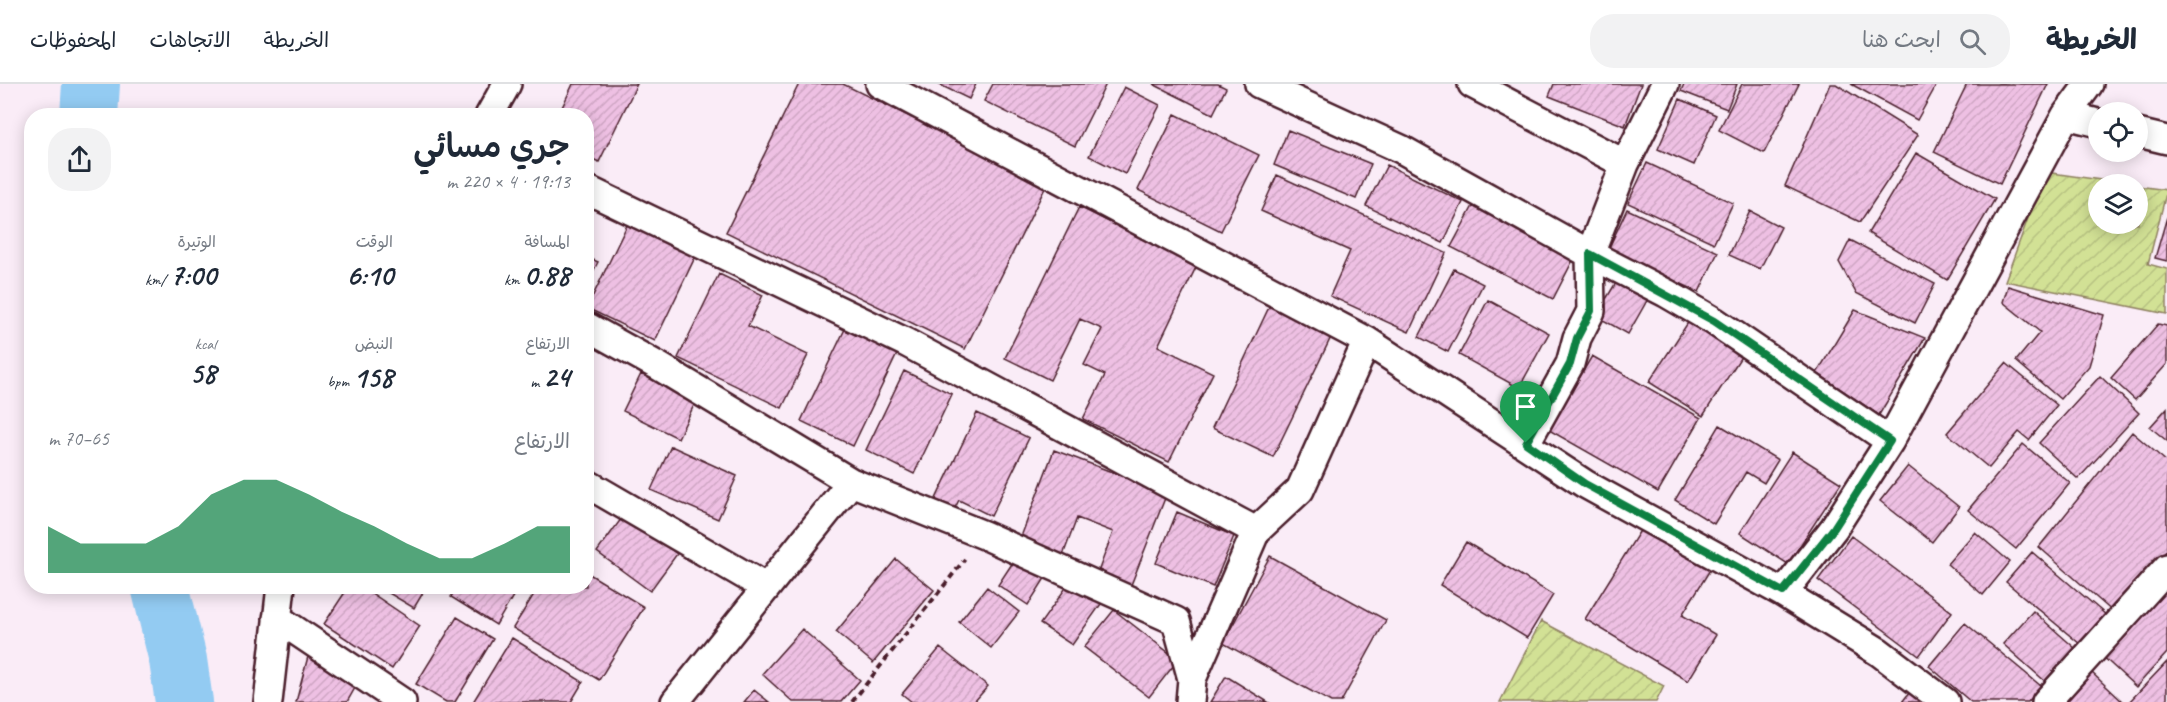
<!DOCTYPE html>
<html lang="ar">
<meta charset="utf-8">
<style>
body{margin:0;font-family:Caveat,"Playpen Sans Arabic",sans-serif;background:#f2f2f3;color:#1f2937;direction:rtl;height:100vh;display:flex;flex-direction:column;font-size:22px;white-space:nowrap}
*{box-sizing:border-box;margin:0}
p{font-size:20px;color:#747a83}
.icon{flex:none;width:33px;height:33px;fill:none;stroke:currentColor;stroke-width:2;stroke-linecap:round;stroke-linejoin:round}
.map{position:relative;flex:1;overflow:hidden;direction:ltr}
.drawer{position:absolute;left:24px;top:24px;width:570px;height:486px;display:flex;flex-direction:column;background:#fff;border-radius:24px;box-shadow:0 3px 15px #0003;direction:rtl}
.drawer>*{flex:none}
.controls{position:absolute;left:2088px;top:18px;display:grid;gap:12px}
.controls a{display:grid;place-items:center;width:60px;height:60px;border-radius:50%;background:#fff;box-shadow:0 3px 15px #0003;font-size:30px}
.pin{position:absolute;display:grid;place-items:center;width:51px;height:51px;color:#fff;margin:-62px -26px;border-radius:50% 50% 50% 0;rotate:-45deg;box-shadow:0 0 6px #0007}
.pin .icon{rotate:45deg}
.round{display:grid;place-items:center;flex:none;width:63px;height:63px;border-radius:24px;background:#f2f2f3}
.overview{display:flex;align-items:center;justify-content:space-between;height:102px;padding:0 24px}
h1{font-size:33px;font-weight:600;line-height:45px}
.figures{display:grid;grid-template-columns:repeat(3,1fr);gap:9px;height:102px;padding:6px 24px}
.figures div{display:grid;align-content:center}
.figures b{font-size:30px;font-weight:600}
.figures small{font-size:16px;font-weight:400}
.figures p{font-size:16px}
.chart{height:168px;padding:12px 24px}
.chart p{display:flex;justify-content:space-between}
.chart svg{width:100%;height:108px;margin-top:6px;fill:#0b8043;opacity:.7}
header{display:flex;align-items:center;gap:36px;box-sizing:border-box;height:84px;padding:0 30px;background:#fff;border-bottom:2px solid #e0e1e3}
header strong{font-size:28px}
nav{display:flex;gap:33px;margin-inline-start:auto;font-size:21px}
.search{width:420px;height:54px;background:#f2f2f3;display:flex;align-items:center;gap:15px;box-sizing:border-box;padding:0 21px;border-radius:24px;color:#747a83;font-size:22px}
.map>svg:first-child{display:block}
</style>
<header>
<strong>الخريطة</strong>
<div class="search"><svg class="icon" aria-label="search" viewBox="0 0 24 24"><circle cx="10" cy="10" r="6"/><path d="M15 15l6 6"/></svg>ابحث هنا</div>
<nav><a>الخريطة</a><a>الاتجاهات</a><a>المحفوظات</a></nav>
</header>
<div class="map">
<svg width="2167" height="618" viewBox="0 0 2167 618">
<defs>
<pattern id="garden-furrows" width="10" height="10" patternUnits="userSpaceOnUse" patternTransform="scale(1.5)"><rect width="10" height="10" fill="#d2e195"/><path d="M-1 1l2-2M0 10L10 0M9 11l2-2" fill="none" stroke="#b6c181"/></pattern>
<pattern id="building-hatch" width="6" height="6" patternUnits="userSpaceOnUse" patternTransform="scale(1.5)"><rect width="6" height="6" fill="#eec0e3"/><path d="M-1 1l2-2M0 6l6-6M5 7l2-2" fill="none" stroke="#cea5c3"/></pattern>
</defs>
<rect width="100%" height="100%" fill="#faecf7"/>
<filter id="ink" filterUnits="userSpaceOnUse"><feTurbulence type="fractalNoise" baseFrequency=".0167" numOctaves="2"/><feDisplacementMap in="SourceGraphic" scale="12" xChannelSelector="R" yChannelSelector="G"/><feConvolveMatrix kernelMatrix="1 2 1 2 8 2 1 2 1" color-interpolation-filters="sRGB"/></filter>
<g filter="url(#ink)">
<path fill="url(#garden-furrows)" stroke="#8e8060" stroke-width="1.5" d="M2045,88L2129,100H2098V140H2138V102L2167,106L2148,180L2167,185V230L2005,197Z
M1541,537L1664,602L1656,618H1500Z"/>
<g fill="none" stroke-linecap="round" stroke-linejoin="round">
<path stroke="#93cbf2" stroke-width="58" d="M89,32L91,0
M160,502L178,576L184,618"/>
</g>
<path fill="url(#building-hatch)" stroke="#4a1f2b" stroke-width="1.5" d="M573,0H637L599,78L586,72V32H558Z
M799,0H843L1047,100L965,265L726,148Z
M938,0H976L969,15Z
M993,0H1106L1075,62L984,17Z
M1153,0H1218L1226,4L1213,30Z
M1554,0H1641L1625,42L1549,12Z
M1684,0H1737L1727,25L1681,7Z
M1742,0H1799L1764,69L1719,46Z
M1830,0H1836L1918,51L1860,138L1785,102Z
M1851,0H1937L1917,36Z
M1967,0H2048L2000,100L1934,68Z
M1124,3L1160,21L1125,90L1089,72Z
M1680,15L1716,31L1694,81L1658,65Z
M1175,30L1259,71L1221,147L1138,106Z
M1288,46L1371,80L1356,115L1274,81Z
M1916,69L1995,115L1947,196L1868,149Z
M1647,79L1733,119L1714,159L1628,119Z
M1387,81L1463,118L1443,159L1366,122Z
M1277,91L1446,169L1409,248L1330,212L1350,167L1261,127Z
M1473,122L1574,174L1553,215L1451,163Z
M1079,123L1197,181L1158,262L1213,289L1169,378L1083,335L1105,291L1084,281L1102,245L1080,235L1050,296L1005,274Z
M1627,125L1718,168L1699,208L1608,166Z
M1750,127L1781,143L1760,185L1729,171Z
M2167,133V177L2155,174Z
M630,135L698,167L655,257L587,224Z
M1850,156L1935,200L1915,239L1856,209L1839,178Z
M586,173L598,178L586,201Z
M1454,185L1483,200L1448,268L1419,253Z
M719,190L763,211L748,242L808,271L782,324L678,274Z
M1618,195L1649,213L1628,250L1596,232Z
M2008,202L2104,231L2089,282L2060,315L2016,277L2040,248L2003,218Z
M1488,216L1549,249L1519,304L1459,271Z
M1270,221L1332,251L1273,373L1212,344Z
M1855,226L1925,254L1879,331L1817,289Z
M1691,234L1744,268L1703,332L1649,298Z
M2158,240L2167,242V280L2135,316L2111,294Z
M846,243L898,268L853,362L801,337Z
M1592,272L1701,334L1658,408L1549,346Z
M2006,279L2057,321L2029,356L2019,348L1989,384L1947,349Z
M904,287L952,310L914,390L866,366Z
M641,290L696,317L678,354L623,327Z
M2100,292L2139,329L2078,395L2039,359Z
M2167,324V357L2150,343Z
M977,329L1029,354L991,432L959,416L954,426L935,417Z
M1720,341L1778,376L1764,399L1746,388L1714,440L1675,416Z
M2132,348L2167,378V466L2114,529L2039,463Z
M2023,360L2070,399L2016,465L1968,426Z
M671,362L737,392L718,435L651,406Z
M1054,366L1167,409L1131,501L1098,488L1113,448L1077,434L1062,474L1019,458Z
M1792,368L1841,399L1788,480L1740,449Z
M1908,382L1959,423L1932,458L1880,417Z
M1177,428L1234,452L1213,503L1156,479Z
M624,431L677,470L650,507L597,468Z
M1644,440L1713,481L1682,531L1716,551L1688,597L1585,535Z
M1975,448L2010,478L1983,511L1947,480Z
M1851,452L1952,528L1919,572L1818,496Z
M1466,458L1553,511L1527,554L1440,501Z
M2032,468L2106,531L2080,560L2006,498Z
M1019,469L1049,488L1028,521L998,501Z
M1270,472L1386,536L1341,618H1331L1223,559Z
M896,475L934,506L873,579L836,548Z
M586,488L644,523L599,596L513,544L539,502H586Z
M2167,495V569L2136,603L2099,569Z
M1070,498L1101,520L1072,561L1040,540Z
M349,502H361L420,542L392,585L324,540Z
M377,502H427L414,524Z
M457,502H519L496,541L451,513Z
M987,503L1019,528L991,564L959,538Z
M1114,526L1178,576L1149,613L1084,563Z
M2033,527L2076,565L2047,599L2003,560Z
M457,533L493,555L455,618H446L416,600Z
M1965,539L2041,602L2028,618H1971L1929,582Z
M802,545L860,596L841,618H793L762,590Z
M512,554L583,598L571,618H473Z
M940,564L988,602L974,618H912L902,610Z
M310,565L360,595L347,618H296Z
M2167,578V618H2129Z
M2090,587L2123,618H2060Z
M1226,592L1268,618H1210Z
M1913,604L1930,618H1902Z
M754,606L769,618H744Z"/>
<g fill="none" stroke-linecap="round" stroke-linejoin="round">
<g stroke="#4a1f2b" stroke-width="32">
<path id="street" d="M880,0L1367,257
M1259,0L1401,65L1590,170L1666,209L1714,237L1890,357
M1472,0L1625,80
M2066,31L2098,39
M489,32L507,0
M2138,49L2167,56
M586,105L905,258L1256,447
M586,242L660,283L851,398L984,451L1176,537L1192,595
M1526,359L1570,280L1577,254L1591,227L1590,170L1625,80L1665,0
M586,399L765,503
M1783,509L1834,444L1890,357L2066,31L2089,0
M277,534L402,618
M268,618L281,502
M675,618L851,398
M1190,618L1192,595L1256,447L1300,406L1367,257L1585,400L1783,509L1879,568L1945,618
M2046,618L2167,484"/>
</g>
<path stroke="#4a1f2b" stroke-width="4" stroke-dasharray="6 4.5" stroke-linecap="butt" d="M852,618L965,475"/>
<use href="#street" stroke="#fff" stroke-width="27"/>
</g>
</g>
<g fill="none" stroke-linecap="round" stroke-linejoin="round" filter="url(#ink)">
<g stroke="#fff" stroke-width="12">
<path id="route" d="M1590,170L1714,237L1890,357L1834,444L1783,508L1585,400L1526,359L1570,280L1577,254L1591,227Z"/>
</g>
<use href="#route" stroke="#0b8043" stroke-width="8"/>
</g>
</svg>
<div class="controls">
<a><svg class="icon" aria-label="locate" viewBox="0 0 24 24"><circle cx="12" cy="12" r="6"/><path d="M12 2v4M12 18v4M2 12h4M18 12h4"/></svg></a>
<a><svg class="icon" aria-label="layers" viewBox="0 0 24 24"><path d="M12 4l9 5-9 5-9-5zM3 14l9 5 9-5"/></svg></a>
</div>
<div class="pin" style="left:1526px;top:359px;background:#1e9e55"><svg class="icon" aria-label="arrive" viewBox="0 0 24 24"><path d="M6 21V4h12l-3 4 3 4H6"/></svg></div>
<section class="drawer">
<div class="overview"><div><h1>جري مسائي</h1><p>19:13 · 4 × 220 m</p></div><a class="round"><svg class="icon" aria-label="share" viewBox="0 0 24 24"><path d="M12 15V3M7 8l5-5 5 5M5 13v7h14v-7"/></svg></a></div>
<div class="figures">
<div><p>المسافة</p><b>0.88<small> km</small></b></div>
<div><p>الوقت</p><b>6:10</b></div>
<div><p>الوتيرة</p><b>7:00<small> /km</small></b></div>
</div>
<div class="figures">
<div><p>الارتفاع</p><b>24<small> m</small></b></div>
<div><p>النبض</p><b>158<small> bpm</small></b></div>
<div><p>kcal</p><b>58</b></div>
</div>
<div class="chart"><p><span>الارتفاع</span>65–70 m</p>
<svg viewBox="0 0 160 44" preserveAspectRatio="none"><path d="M0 44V25L10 32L20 32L30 32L40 25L50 12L60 6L70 6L80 12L90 19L100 25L110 32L120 38L130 38L140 32L150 25L160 25V44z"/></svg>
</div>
</section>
</div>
